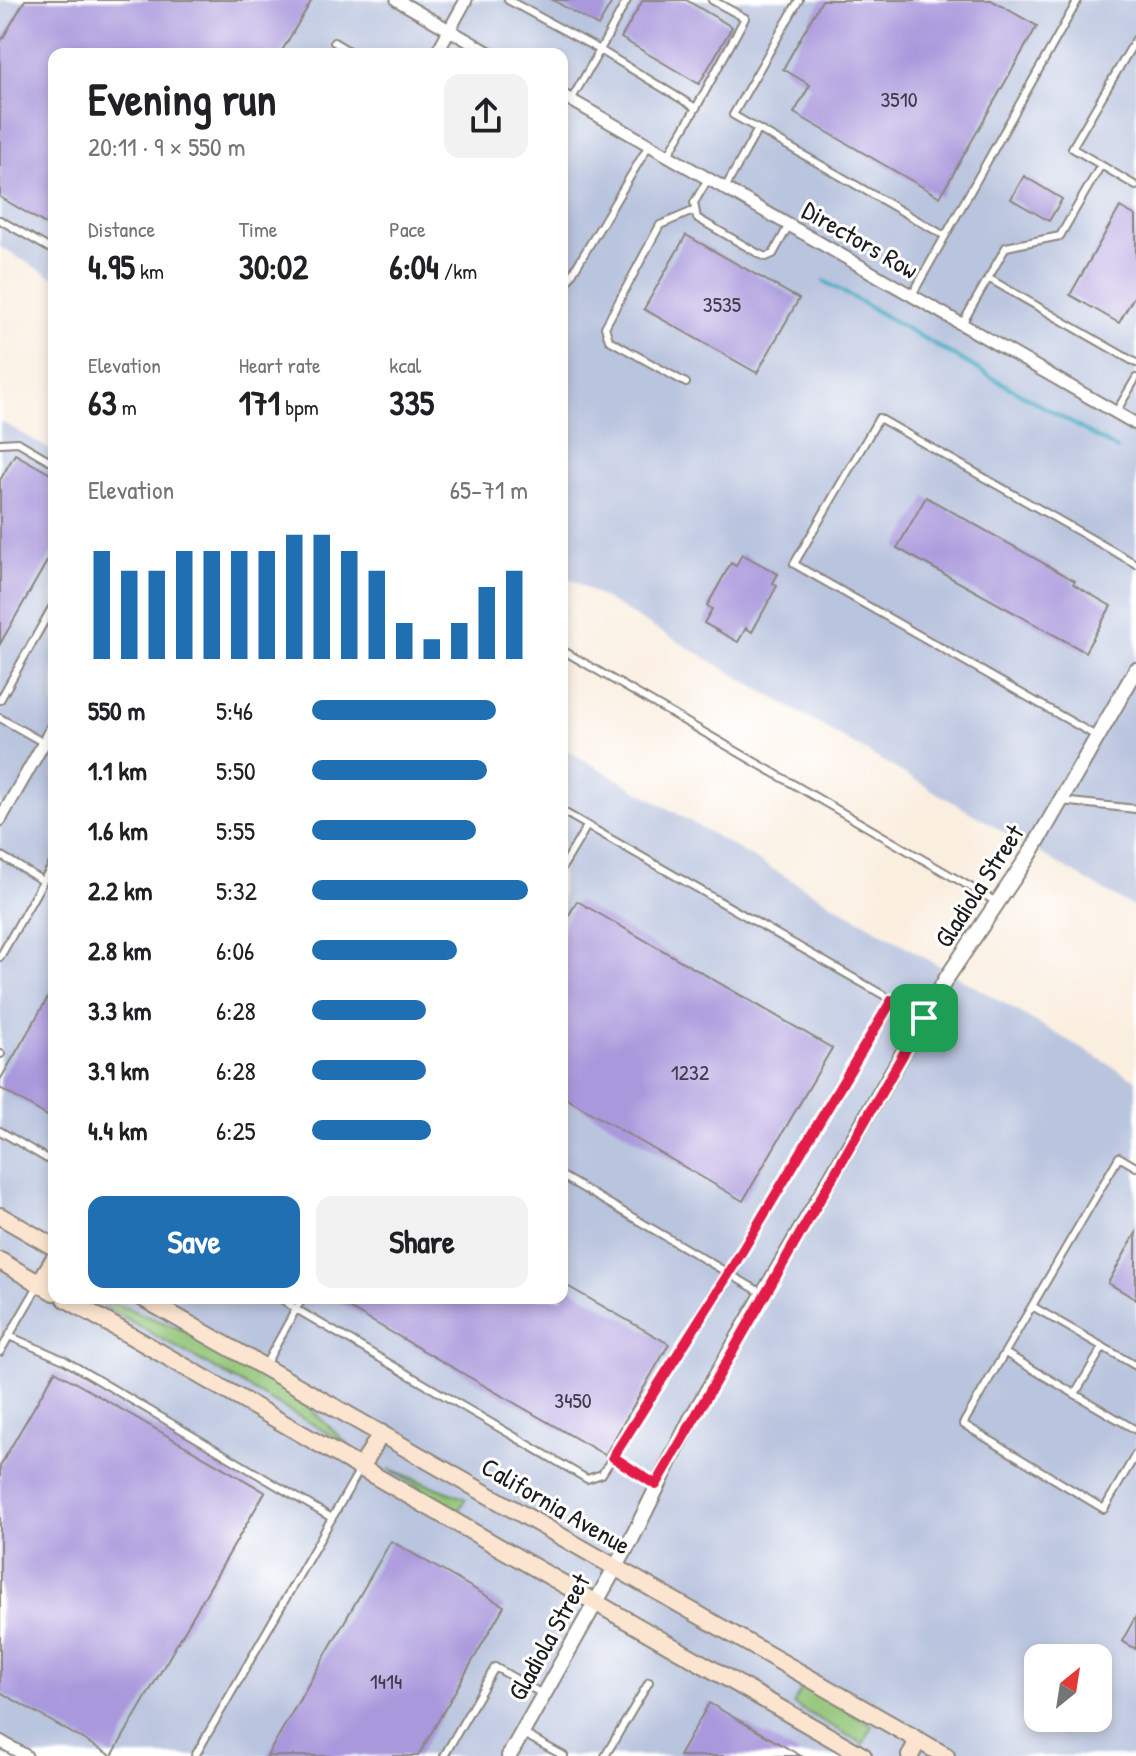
<!DOCTYPE html>
<meta charset="utf-8">
<style>
body{margin:0;font-family:"Patrick Hand",sans-serif;background:#f2f2f2;color:#202124;height:100vh;display:flex;flex-direction:column;font-size:30px;white-space:nowrap}
*{box-sizing:border-box;margin:0}
p{font-size:26px;color:#757577}
.icon{flex:none;width:44px;height:44px;fill:none;stroke:currentColor;stroke-width:2;stroke-linecap:round;stroke-linejoin:round}
.map{position:relative;flex:1;overflow:hidden}
.panel{position:absolute;left:48px;top:48px;width:520px;height:1256px;display:flex;flex-direction:column;background:#fff;border-radius:16px;box-shadow:0 4px 12px #0003}
.panel>*{flex:none}
.needle{width:52px;rotate:30deg}
.buttons{position:absolute;left:1024px;top:1644px;display:grid;gap:16px}
.buttons a{display:grid;place-items:center;width:88px;height:88px;border-radius:16px;background:#fff;box-shadow:0 4px 12px #0003;font-size:40px}
.pin{position:absolute;display:grid;place-items:center;width:68px;height:68px;color:#fff;margin:-34px;border-radius:16px;box-shadow:0 4px 12px #0006}
.round{display:grid;place-items:center;flex:none;width:84px;height:84px;border-radius:16px;background:#f2f2f2}
.overview{display:flex;align-items:center;justify-content:space-between;height:136px;padding:0 40px}
h1{font-size:44px;font-weight:800;line-height:60px}
.stats{display:grid;grid-template-columns:repeat(3,1fr);gap:12px;height:136px;padding:8px 40px}
.stats div{display:grid;align-content:center}
.stats b{font-size:34px;font-weight:800}
.stats small{font-size:22px;font-weight:400}
.stats p{font-size:22px}
.chart{height:224px;padding:16px 40px}
.chart p{display:flex;justify-content:space-between}
.chart svg{width:100%;height:144px;margin-top:8px;stroke:#1f6fb2;stroke-width:6}
.cta{display:flex;gap:16px;margin-top:auto;padding:16px 40px}
.cta a{flex:1;height:92px;border-radius:16px;background:#1f6fb2;color:#fff;font-size:32px;font-weight:800;line-height:92px;text-align:center}
.cta a+a{background:#f2f2f2;color:#202124}
ul{padding:0 40px;list-style:none;font-size:26px}
li{display:grid;grid-template-columns:128px 96px 1fr;align-items:center;height:60px}
li i{height:20px;border-radius:10px;background:#1f6fb2}
.map>svg:first-child{display:block}
</style>
<div class="map">
<svg width="1136" height="1756" viewBox="0 0 1136 1756">
<rect width="100%" height="100%" fill="#fff"/>
<filter id="ink" filterUnits="userSpaceOnUse"><feTurbulence type="fractalNoise" baseFrequency=".0125" numOctaves="2"/><feDisplacementMap in="SourceGraphic" scale="16" xChannelSelector="R" yChannelSelector="G"/><feConvolveMatrix kernelMatrix="1 2 1 2 8 2 1 2 1" color-interpolation-filters="sRGB"/></filter>
<filter id="wash" filterUnits="userSpaceOnUse"><feTurbulence type="fractalNoise" baseFrequency=".006" numOctaves="4" result="noise"/><feDisplacementMap in="SourceGraphic" scale="32" xChannelSelector="R" yChannelSelector="G"/><feGaussianBlur stdDeviation="1.8" result="paint"/><feColorMatrix in="noise" values="0 0 0 0 0 0 0 0 0 0 0 0 0 0 0 0 0 1.4 0 .05"/><feComposite in="paint" operator="in"/></filter>
<g filter="url(#wash)">
<rect width="100%" height="100%" fill="#faeedf"/>
<path fill="#b9c4de" fill-rule="evenodd" d="M0,0H1136V909L562,574V54H54V278L0,247Z
M0,421L54,452V1298H562V747L1136,1080V1756H0ZM1038,1658H1098V1718H1038Z"/>
<path fill="#90c374" stroke="#567048" stroke-width="2" d="M90,1298H100L183,1330L297,1397L349,1445Z
M389,1469L466,1499L458,1511Z
M803,1686L873,1726L863,1744L793,1704Z"/>
<g fill="none" stroke-linecap="round" stroke-linejoin="round">
<path stroke="#42aac1" stroke-width="4" d="M824,281L1117,449"/>
</g>
<g id="blocks">
<path fill="#a998dc" d="M25,0H312L280,54H54V229L0,197V43Z
M553,0H613L598,26Z
M643,0H686L732,27L699,84L621,38Z
M822,0H991L1037,26L940,197L794,113L810,85L783,69Z
M1024,176L1062,199L1049,221L1011,199Z
M1120,207L1136,216V293L1119,323L1070,295Z
M686,235L799,299L757,373L644,309Z
M15,454L54,476V549L0,644V480Z
M926,497L1075,581L1073,584L1111,606L1085,652L897,548Z
M742,554L778,574L773,583L777,586L752,632L746,628L738,642L704,623L712,609L707,606L731,563L736,566Z
M577,901L832,1048L743,1201L562,1096V927Z
M54,987V1120L0,1088V1080Z
M1136,1233V1299L1108,1283Z
M562,1283L669,1344L605,1455L337,1301L339,1298H562Z
M55,1371L265,1492L112,1756L0,1692V1466Z
M391,1541L504,1606L418,1756H267Z
M1136,1616V1649L1122,1641Z
M709,1703L801,1756H679Z"/>
</g>
</g>
<g filter="url(#ink)">
<use href="#blocks" fill-opacity="0" stroke="#8b857e" stroke-width="2"/>
<g fill="none" stroke-linecap="round" stroke-linejoin="round">
<g stroke="#8b857e" stroke-width="10">
<path id="service" d="M508,0L600,50L627,0
M334,42L354,54
M571,100L600,50L696,108L668,155
M696,108L745,18L712,0
M758,129L945,236
M1101,165L1072,148L1136,39
M708,179L694,203L697,218L759,254L766,257L773,254L789,225
M725,188L758,129L733,115L799,0
M0,220L54,251
M988,278L1136,363
M562,291L649,145
M912,295L1078,0
M962,324L1006,247L1060,236L1101,165L1136,186
M686,383L609,340L605,327L660,225L693,211
M1116,412L1136,378
M0,443L18,442L54,463
M562,650L998,903
M0,700L54,604
M0,718L44,743
M1098,737L794,564L879,418L1136,564
M1061,801L1136,809
M562,811L892,1000
M0,855L43,881L54,862
M562,868L587,826
M0,957L43,881
M0,1054H1
M0,1131L54,1163
M1136,1167L1119,1157L963,1424L1104,1509L1136,1454
M562,1176L762,1293
M38,1286L9,1336L64,1360L332,1518
M280,1298L296,1309L303,1298
M1032,1306L1136,1366
M0,1352L9,1336
M1005,1353L1136,1430
M264,1367L296,1309L587,1479L602,1474L729,1273L892,1000L923,1018
M1075,1394L1103,1347
M613,1457L656,1485
M522,1733L564,1756
M195,1756L359,1471
M444,1756L495,1667L544,1695
M605,1756L649,1682"/>
</g>
<g stroke="#8b857e" stroke-width="15">
<path id="minor" d="M397,0L491,54
M436,54L466,0
M562,95L1136,424
M0,820L54,725
M0,1741L26,1756"/>
</g>
<g stroke="#8b857e" stroke-width="18">
<path id="tertiary" d="M509,1756L632,1538L691,1419L946,979L1030,854L1136,670"/>
</g>
<g stroke="#8b857e" stroke-width="20">
<path id="secondary" d="M0,1216L54,1247
M0,1261L54,1292
M39,1284L54,1259
M65,1298L863,1756
M143,1298L946,1756
M361,1468L381,1433
M910,1756L918,1740"/>
</g>
<use href="#service" stroke="#fff" stroke-width="6"/>
<use href="#minor" stroke="#fff" stroke-width="11"/>
<use href="#tertiary" stroke="#fff" stroke-width="14"/>
<use href="#secondary" stroke="#fce5d0" stroke-width="16"/>
</g>
</g>
<g fill="none" stroke-linecap="round" stroke-linejoin="round" filter="url(#ink)">
<g stroke="#fff" stroke-width="16">
<path id="route" d="M892,1000L924,1018L656,1485L613,1457L729,1273Z"/>
</g>
<use href="#route" stroke="#e11d48" stroke-width="10"/>
</g>
<g text-anchor="middle" stroke-width="6" stroke-linejoin="round" paint-order="stroke">
<g font-size="22" fill="#3f3b4c">
<text x="899" y="107">3510</text>
<text x="722" y="312">3535</text>
<text x="690" y="1080">1232</text>
<text x="573" y="1408">3450</text>
<text x="386" y="1689">1414</text>
</g>
<g font-size="26" fill="#1c1c1c" stroke="#fff">
<text transform="translate(860 240) rotate(30)" y="9">Directors Row</text>
<text transform="translate(979 886) rotate(-57)" y="9">Gladiola Street</text>
<text transform="translate(556 1506) rotate(30)" y="9">California Avenue</text>
<text transform="translate(549 1637) rotate(-61)" y="9">Gladiola Street</text>
</g>
</g>
</svg>
<div class="buttons">
<a><svg class="needle" viewBox="-14 -14 28 28"><path d="M0-13l5 13h-10z" fill="#e53935"/><path d="M0 13l5-13h-10z" fill="#757577"/></svg></a>
</div>
<div class="pin" style="left:924px;top:1018px;background:#1e9e55"><svg class="icon" aria-label="arrive" viewBox="0 0 24 24"><path d="M6 21V4h12l-3 4 3 4H6"/></svg></div>
<section class="panel">
<div class="overview"><div><h1>Evening run</h1><p>20:11 · 9 × 550 m</p></div><a class="round"><svg class="icon" aria-label="share" viewBox="0 0 24 24"><path d="M12 15V3M7 8l5-5 5 5M5 13v7h14v-7"/></svg></a></div>
<div class="stats">
<div><p>Distance</p><b>4.95<small> km</small></b></div>
<div><p>Time</p><b>30:02</b></div>
<div><p>Pace</p><b>6:04<small> /km</small></b></div>
</div>
<div class="stats">
<div><p>Elevation</p><b>63<small> m</small></b></div>
<div><p>Heart rate</p><b>171<small> bpm</small></b></div>
<div><p>kcal</p><b>335</b></div>
</div>
<div class="chart"><p><span>Elevation</span>65–71 m</p>
<svg viewBox="0 0 160 44" preserveAspectRatio="none"><path d="M5 44V11M15 44V17M25 44V17M35 44V11M45 44V11M55 44V11M65 44V11M75 44V6M85 44V6M95 44V11M105 44V17M115 44V33M125 44V38M135 44V33M145 44V22M155 44V17"/></svg>
</div>
<ul>
<li><b>550 m</b>5:46<i style="width:85%"></i></li>
<li><b>1.1 km</b>5:50<i style="width:81%"></i></li>
<li><b>1.6 km</b>5:55<i style="width:76%"></i></li>
<li><b>2.2 km</b>5:32<i style="width:100%"></i></li>
<li><b>2.8 km</b>6:06<i style="width:67%"></i></li>
<li><b>3.3 km</b>6:28<i style="width:53%"></i></li>
<li><b>3.9 km</b>6:28<i style="width:53%"></i></li>
<li><b>4.4 km</b>6:25<i style="width:55%"></i></li>
</ul>
<div class="cta"><a>Save</a><a>Share</a></div>
</section>
</div>
